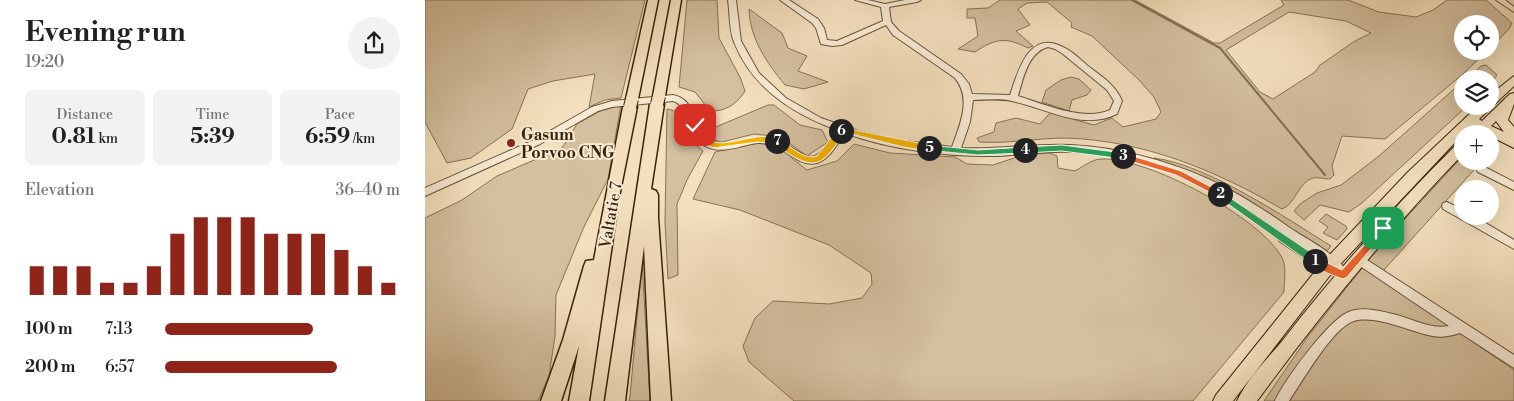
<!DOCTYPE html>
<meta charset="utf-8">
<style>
body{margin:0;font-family:"Libre Bodoni",serif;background:#f2f2f2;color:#202124;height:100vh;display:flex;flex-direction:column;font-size:19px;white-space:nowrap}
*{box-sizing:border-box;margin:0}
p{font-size:16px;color:#757577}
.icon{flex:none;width:28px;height:28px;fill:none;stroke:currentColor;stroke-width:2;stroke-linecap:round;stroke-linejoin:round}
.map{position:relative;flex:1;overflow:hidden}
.details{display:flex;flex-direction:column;background:#fff;width:425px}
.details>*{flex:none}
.buttons{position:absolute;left:1029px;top:15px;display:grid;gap:10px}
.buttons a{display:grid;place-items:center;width:45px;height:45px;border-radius:50%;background:#fff;box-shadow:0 5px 20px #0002;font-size:25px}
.pin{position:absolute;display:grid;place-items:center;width:42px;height:42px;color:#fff;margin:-21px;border-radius:10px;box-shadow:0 2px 8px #0006}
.km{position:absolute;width:25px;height:25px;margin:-12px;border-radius:50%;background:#222;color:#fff;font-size:14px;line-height:25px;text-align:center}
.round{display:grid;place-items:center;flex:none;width:52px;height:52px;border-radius:26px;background:#f2f2f2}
.summary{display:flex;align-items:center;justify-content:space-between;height:85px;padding:0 25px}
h1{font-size:28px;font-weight:700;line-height:38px}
.metrics{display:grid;grid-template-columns:repeat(3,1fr);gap:8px;height:85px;padding:5px 25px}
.metrics div{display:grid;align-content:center;border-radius:8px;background:#f2f2f2;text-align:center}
.metrics b{font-size:21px;font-weight:700}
.metrics small{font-size:14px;font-weight:400}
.metrics p{font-size:14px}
.chart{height:140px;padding:10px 25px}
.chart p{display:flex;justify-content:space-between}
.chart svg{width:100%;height:90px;margin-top:5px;stroke:#8f2418;stroke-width:6}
ul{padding:0 25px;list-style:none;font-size:16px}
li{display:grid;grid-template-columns:80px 60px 1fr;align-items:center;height:38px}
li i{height:12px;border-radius:6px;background:#8f2418}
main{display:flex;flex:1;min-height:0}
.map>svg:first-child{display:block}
</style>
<main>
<section class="details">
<div class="summary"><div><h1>Evening run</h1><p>19:20</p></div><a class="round"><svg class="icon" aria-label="share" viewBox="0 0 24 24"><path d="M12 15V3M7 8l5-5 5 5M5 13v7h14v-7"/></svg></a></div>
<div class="metrics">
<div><p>Distance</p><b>0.81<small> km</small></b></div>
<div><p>Time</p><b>5:39</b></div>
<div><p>Pace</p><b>6:59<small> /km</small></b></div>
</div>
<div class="chart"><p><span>Elevation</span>36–40 m</p>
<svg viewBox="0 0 160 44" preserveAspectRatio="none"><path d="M5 44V30M15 44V30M25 44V30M35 44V38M45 44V38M55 44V30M65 44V14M75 44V6M85 44V6M95 44V6M105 44V14M115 44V14M125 44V14M135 44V22M145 44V30M155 44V38"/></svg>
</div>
<ul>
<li><b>100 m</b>7:13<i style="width:63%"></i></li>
<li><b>200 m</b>6:57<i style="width:73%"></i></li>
</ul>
</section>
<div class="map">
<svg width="1089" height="401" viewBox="0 0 1089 401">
<rect width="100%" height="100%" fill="#f4e0be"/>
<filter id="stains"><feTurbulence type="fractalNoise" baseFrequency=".004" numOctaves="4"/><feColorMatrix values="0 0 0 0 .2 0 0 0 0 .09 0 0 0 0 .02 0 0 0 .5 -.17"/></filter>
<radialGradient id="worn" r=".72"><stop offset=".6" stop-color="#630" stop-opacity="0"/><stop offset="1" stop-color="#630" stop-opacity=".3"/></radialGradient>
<path fill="#d4c09f" stroke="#867254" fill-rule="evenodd" d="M0,0H220L196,98L180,100L164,107L170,74L128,81L103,89L87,129L46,158L22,163L0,122Z
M262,0H292L294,38L315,77L320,91C312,104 300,112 285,111L270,92L254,87Z
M575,0H710L789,43H795L859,5L856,0H923L954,12L991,17L1008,10L1022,0H1061L1087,23L1084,29L1065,48V24H1038V51H1062L1038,74L960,139L917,136L907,166L909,175L905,179C900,179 893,177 888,178C873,182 871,204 857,209C790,170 720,141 642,138C612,138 583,144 554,142L552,138L569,132L571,123L591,118L615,124L625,113L669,125L687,118L698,127L731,119L736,112L729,97L715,81L667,36L646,27L647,23L622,2L602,3L593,9L605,25L591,31L608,46L603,48C581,37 571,38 550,52L533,49L553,36L550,18H542V9L563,8ZM864,12L921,21L946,33L930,41L895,65L890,72L848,99L835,92L801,50Z
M324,9L357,33L363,48L382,56L373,71L403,82L379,89L360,85C342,63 325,39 324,9Z
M1061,65L1072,75L1065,84V79H1042L1056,66Z
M646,77L654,79L666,90L662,95L647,100L644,111L617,102L621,90L636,80Z
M1037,82L1038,106H1042L937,203L924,212L895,205L879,220L869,211L875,204L892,193L916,185L954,156Z
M196,105L183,179L158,229L131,295L130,336L124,376L113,401H0V218L37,200L72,176L137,148L152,124L175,111Z
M343,105H349L375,125L397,130L403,142L382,156L356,137L329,134L297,142L288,140L279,132Z
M242,109C262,113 260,124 266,139C268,144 274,147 278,151L262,180L252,204L253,275L243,279L240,222Z
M332,143L353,147L382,170L412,161L429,144L465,153L530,157L542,164L568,165L598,155L624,153L632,156L633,168L650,171C659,166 667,159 677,159C722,157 837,218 857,258C862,266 859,282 859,292L768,401H369L324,362L318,346L330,318L348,301L404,304L437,298L447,284L446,273L404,245L315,210L268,199L290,152Z
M1037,157L1038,161H1057L958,271L942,260Z
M729,158C781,164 861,218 906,246L903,250L897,251L773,175Z
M901,214L921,226L922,229L912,240L898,233L903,227L894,221Z
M217,262L225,401H204L205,396Z
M938,267L1089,370V401H839L884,335Z"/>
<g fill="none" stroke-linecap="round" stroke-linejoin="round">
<path stroke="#826e50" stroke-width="2" d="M707,0L795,48L900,175"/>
<g stroke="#675236" stroke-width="2">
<path id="minor" d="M303,0H311L316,41L334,73L361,98L396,118L433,131L473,140L527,147C535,124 547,99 530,78L468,35L461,25L417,45L407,46L396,44L391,28L387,23L355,0H364L393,19L399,28L402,40L412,41L458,21L456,7L430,0H443L460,4L480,0H496L492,2L464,7L466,22L474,31L536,74L544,84L547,94L585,95C593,71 604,29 638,47C647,51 655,59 663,66C676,76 691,85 697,101L692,114C657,131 621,108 587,101C574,98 561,100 548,100L545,122L536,148C573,150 609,143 646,145C696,147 756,164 800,187C822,199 844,213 865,228C883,240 914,255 924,275L922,278C916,280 914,278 910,273L906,275L902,273L854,241L853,238L854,235L858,234C834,217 810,200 784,188C743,168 694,154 649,152C623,150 598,155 573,156C525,157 465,150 420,133C412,144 405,159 392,163C373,168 363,148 348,144C325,137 299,160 277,144C264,135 262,104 248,101L187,107L173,111L115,144L0,196V188L109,140L167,107L187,101L248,95C272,99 267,129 285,140C301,150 328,135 345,137C360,138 378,161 390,156C399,152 407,138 412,130C368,114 327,88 309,42C304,30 305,13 303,0ZM623,47L630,49L638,54L682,90L689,101L685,110C659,122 619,104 593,96C598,79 603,52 623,47Z
M1071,0H1080L1089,7V12Z
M1056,165L1089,182V190L1053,172L1051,169L1053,166Z
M1022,202L1038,210V216H1049L1089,240V249L1018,209L1017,206L1018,203Z
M939,258L1089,355V368L1035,333C1014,340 1006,336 986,330C971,325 944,316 929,321C908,327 877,382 864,401H850C858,382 906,316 926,311C939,307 955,311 968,314C985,318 1007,330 1024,326L935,266L934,263L935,260Z"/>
</g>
<g stroke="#382309" stroke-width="2">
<path id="major" d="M1089,76V86L1054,119L1057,121L1085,94L1089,93V104L1083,120L1089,127V148L1065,136V134H1044L1049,127L1047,126L1038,134L906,274L808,401H788L791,395L896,264L983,172L1053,106H1065V95ZM1071,121L1079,132L1066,126Z
M1038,142V154C963,232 895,315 832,401H812C822,379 843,358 858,340C912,270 971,205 1033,143Z"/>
</g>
<g stroke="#382309" stroke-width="3">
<path id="highway" d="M223,0H233L213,99L207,103L212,107L194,197L164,401H144L154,346L136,401H116L138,340L159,266L161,261L169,260L198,107L205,103L201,99Z
M246,0H256L240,96L234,100L239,104L226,189L231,191L233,195V218L246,401H226L219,246L200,401H180L225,104L232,100L228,96Z"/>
</g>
<use href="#minor" fill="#f8ebd5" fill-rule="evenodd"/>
<use href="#major" fill="#f4e0be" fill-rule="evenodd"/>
<use href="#highway" fill="#f4e0be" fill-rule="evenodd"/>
<g stroke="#382309" stroke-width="14" stroke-linecap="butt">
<path id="highway-bridge" d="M232,104L234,96
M205,107L207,99"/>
</g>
<use href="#highway-bridge" stroke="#f4e0be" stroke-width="12"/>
</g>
<path fill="#f0652b" stroke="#fff" d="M958,225L961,226V231L922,277L918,279C907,275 893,271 886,261L890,257L917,270Z"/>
<path fill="#22a559" stroke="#fff" d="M795,191L894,258V264H887L792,196V192Z"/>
<path fill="#f0652b" stroke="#fff" d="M698,153L756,171L799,194L792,196L751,175L695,158L694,156Z"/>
<path fill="#22a559" stroke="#fff" d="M637,145L698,153L702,156L698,159L637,151L600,153L597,150L600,147Z"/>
<path fill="#22a559" stroke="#fff" d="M504,145L553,150L600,147L604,150L600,153L553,155L501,150L500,148Z"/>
<path fill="#f5b400" stroke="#fff" d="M415,127L504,145L507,148L504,151L478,147L419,132L416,134L412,131Z"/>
<path fill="#f5b400" stroke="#fff" d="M413,129L420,131C414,140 406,154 397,160C383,170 358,151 348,141L355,139C365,146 378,160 392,156Z"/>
<path fill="#f5b400" stroke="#fff" d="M270,123L274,125L278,137C281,138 285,141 289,142C306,147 340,128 356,141L352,144L332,142L289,148L272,140L267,125Z"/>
<circle fill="#8f2418" stroke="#f8ebd5" stroke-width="2" cx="86" cy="143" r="5"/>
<g text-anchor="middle" stroke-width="4" stroke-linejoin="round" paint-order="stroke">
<g font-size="16" font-weight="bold" fill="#382309" stroke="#f8ebd5" text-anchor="start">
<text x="96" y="140">Gasum<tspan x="96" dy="18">Porvoo CNG</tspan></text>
</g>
<g font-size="16" fill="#382309" stroke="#f8ebd5">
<text transform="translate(185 215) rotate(-80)" y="6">Valtatie 7</text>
</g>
</g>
<rect width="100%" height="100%" filter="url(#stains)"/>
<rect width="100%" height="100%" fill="url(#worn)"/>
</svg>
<div class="buttons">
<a><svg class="icon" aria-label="locate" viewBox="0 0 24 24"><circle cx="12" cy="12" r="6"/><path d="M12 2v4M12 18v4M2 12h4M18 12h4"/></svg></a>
<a><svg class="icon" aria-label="layers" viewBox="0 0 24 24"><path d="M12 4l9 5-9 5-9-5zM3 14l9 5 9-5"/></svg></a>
<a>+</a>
<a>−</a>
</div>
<div class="pin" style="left:958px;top:228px;background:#1e9e55"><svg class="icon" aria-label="arrive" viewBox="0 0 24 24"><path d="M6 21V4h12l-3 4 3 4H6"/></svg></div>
<div class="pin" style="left:270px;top:125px;background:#d93025"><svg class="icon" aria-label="check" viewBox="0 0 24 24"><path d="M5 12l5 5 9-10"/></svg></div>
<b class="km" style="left:890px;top:261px">1</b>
<b class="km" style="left:795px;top:194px">2</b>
<b class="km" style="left:698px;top:156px">3</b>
<b class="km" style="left:600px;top:150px">4</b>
<b class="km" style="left:504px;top:148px">5</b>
<b class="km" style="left:416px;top:131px">6</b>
<b class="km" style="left:352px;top:141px">7</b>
</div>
</main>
